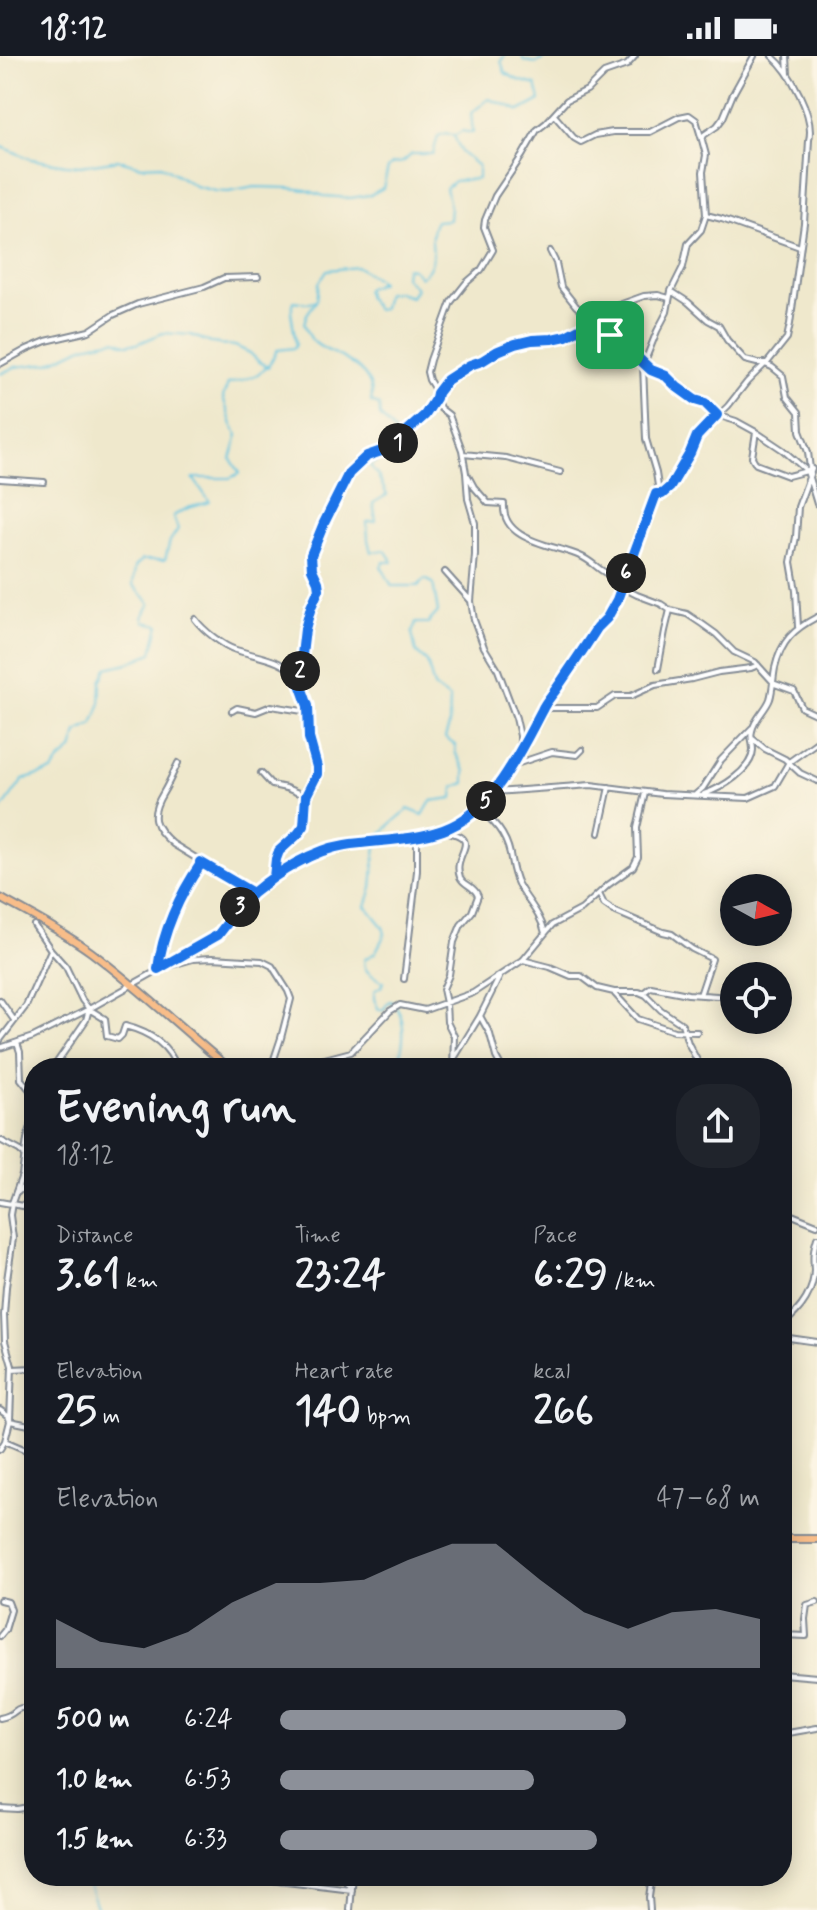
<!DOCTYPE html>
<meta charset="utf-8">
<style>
body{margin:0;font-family:Mynerve,sans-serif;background:#20242c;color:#f1f3f6;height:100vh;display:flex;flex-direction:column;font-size:30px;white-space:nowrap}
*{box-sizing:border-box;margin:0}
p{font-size:26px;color:#9ea1a6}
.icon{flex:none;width:44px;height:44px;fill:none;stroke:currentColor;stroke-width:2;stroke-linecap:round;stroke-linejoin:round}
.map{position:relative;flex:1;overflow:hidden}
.details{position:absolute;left:24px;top:1002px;width:768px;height:828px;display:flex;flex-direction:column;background:#171b24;border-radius:32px;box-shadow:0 4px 20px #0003}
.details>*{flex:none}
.needle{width:52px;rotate:98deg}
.controls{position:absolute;left:720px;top:818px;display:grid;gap:16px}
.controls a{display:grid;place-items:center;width:72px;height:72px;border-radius:50%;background:#171b24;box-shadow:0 4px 20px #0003;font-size:40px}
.pin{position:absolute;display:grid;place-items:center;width:68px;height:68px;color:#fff;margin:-34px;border-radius:16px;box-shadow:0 4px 12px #0006}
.km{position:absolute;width:40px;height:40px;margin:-20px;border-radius:50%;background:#222;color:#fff;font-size:22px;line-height:40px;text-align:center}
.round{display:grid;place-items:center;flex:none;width:84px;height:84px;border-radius:32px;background:#20242c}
.summary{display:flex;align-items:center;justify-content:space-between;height:136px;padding:0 32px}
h1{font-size:44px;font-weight:700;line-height:60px}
.figures{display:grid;grid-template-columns:repeat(3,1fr);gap:12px;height:136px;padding:8px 32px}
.figures div{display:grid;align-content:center}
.figures b{font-size:40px;font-weight:700}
.figures small{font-size:22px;font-weight:400}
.figures p{font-size:22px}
.chart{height:224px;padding:16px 32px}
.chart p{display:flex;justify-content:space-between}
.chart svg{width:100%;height:144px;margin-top:8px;fill:#8c9099;opacity:.7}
ul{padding:0 32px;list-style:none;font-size:26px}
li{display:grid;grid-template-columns:128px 96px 1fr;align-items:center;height:60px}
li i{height:20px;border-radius:10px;background:#8c9099}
.status{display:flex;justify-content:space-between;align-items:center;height:56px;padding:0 40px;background:#171b24;direction:ltr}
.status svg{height:22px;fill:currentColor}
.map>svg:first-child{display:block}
</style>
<div class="status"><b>18:12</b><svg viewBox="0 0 49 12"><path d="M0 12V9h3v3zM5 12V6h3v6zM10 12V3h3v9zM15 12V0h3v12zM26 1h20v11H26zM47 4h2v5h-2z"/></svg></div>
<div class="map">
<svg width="817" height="1854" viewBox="0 0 817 1854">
<rect width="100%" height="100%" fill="#fcf5e5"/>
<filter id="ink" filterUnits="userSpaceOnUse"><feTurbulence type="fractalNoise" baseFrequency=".0125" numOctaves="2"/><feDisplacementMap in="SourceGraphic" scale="16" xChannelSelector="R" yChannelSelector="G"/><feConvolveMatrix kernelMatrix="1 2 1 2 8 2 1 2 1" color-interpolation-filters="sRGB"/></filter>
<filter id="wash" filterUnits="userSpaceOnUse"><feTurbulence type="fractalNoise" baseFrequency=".006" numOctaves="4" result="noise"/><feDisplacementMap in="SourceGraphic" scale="32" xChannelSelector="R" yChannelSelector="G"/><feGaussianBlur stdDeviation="1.8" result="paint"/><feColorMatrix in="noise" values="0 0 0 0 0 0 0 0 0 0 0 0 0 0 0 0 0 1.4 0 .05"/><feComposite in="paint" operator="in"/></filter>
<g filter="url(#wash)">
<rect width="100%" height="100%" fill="#efe8cc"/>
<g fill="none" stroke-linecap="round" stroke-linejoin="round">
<path stroke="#63c4e1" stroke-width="2" d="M522,0L524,5L537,7L548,0
M0,90L31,103L66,109L80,110L119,104L141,110L161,109L195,130L215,135L228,136L255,131L290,132L306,134L324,140L350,142L370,139L383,132L388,112L392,108L403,106L412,98H433L438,80L446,77L454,80
M317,244L307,258L304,267C306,272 309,280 312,284C320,293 331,295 341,301C358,310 376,325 371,346L379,349L380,360L394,375L398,391L370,410L378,420L387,439L373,447L376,465L367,466L368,484L371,496L385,494L393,506H384L381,510L392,530H418L425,523L433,527L438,556L428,567H416L412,577L416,596L427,606L434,631L450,643L449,670L445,682L455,689V696L465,715V727L454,731L453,742L431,745L423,759L408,753C397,764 386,769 379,783
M0,318L15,311L49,307L85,290L103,286L115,284L126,288H137L163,277L191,279L211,287L235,290L250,297L258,305L269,311
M0,756L23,724L52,715L59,705L72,694L77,676L93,668L100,649L101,626L107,612L128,607L152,597L159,569L145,566L143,561L150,547L133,529L135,511L142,504H165L170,485L178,473L173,460L188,452L210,446L193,422H230L240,417L231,403L238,379L232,369L223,341L228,328C253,322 267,318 277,294L294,292L296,288L291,256L294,245L307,247L317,244L319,227L327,214L358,211L381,226L366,233L367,240L376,254L383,253L386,237L398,236L411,241L416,232L405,221L406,212L413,213L421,221C444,204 424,184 436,165L449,164L450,150L446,132L454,125L478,123V110L462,97L454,80L462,75L473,77L471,57L489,43L509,50L520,55L540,44L536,29L518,24L505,17L501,5L504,0
M376,789L372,832L366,850L383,871L385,878L375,897L365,903C361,916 375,921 384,926L382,930L374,935V943L379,954L384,953L388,946L391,945C407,958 405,987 398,1005L402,1012
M86,1820L98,1854"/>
</g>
</g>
<g filter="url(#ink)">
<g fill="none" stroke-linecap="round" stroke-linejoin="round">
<g stroke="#858c95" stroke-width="8">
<path id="minor" d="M787,0L788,18
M554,59L574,82L581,86L595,79L613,76H650L679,61L689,59L696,64L702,84
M706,159L722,163L800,191
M550,195L556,207L561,231L576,250L610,279L622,287L651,314L666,320L677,331L695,344L705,347L717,359L736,365L756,376L783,394L807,415L817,448
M671,235L688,246L708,264L719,270L727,284L745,304L757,307H767L787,282L790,268L804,167L809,84C815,60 790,15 772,0
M0,308L27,293L46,285L89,275L113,259L138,248L204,231L224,222L258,221
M765,308L772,311L783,320L787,341L799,356L800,375L808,396L810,413H812L798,451L796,481L791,506L796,535L798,571
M437,337L447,324L470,309L482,305L498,295L532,284L552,283L566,280L581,272L594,258L644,240L658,239L669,242
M756,376L752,401L756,408L788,420L807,415
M463,398L506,402L560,416
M468,420L474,431L488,447L504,448C501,486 556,489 580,500C588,503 594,509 601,514C608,519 616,522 623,525
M0,423L44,426
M656,438H662L670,431L690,397L697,380L728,350L747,326L764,309
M445,516L471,545
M621,531L637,539L661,548L670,554L687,558L702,568L716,578L734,596L755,606L775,628L794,635L802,652L817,659
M195,563C203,574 223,590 236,594C258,601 285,603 299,623
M658,613L665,575L670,554
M542,652H597L615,640H631L655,629L692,623L719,616L751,612L758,609
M232,655L237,652L256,656L271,650L309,656
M753,683L765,693L785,703L800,717L817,725
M520,691V680L516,662L498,614L484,591L474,564L471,545L475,499V467L468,443L466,417L462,394L449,359L440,352L436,342L437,337L429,324L427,316L430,304L451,246L466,227L481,214L493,194L484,171L485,164L495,140L522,100L537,74L546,67L567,44L587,34L604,17L627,9L635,0
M178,707C173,717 169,727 163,737C149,760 153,771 173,788L253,837
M513,709L552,696L577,699L582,694
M261,717L272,729L286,732L306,740
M494,736L591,729L662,738L748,742L775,730L789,706L817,686
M696,738L703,732L721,704L752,672
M704,738C722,732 752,714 753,694C753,687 750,681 752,675C754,663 766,654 770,643C773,633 773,622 775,612C781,585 794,573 817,561
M477,754C494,763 506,779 510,798C512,808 513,818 518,828C527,845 541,858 545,877
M445,775C485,784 451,797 460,821C464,830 474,829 478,840L472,856L461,869L454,886L449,919L443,933L446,947L447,966L454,980L453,1012
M599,777L609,731
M200,806V810C179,838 162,878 158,913L193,903L212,902L262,905L272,910L288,935L291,943L281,982L271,1012
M274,821L276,803L279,795L298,778L304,770L306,740L317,714L309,682L308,650L299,625L305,573L311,551L319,533L318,526L311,510L312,495L349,417L367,400L390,392L400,386L406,376L425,359L436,342
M599,838L604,848L614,855L663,876L672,878L692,893L712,903L700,939
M34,869L51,894
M523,904L550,911L571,920H581L597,932L614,936H639L646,939L661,954L682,968L688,987L701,1012
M404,923L417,815V780
M643,937L651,931L688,938L717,940
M615,938L638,963L674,975L697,976
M0,944L14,964
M480,960L490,978L496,1001L502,1012
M0,984L26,950L51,894L66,911L82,944L89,953L105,963L107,980L118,983L122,979L125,970C149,976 169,989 177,1012
M17,987L20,996L21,1023L34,1039
M0,992L33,981L89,953L210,885L223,874L242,848L253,837L274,821L307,803L343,789L377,786L442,774L477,754L494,736L533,672L542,652L597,572L607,562L617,544L652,452L658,430L656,417L646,383L643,310L657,275L667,256L671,235L683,211L688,188L701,174L706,159L703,116L706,99L702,84L704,79L717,70L723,62L733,38L754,0
M455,1001L480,960L499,922
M53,1012L86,964L89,953
M290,1012L351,996L390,955L400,949L425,954L473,937L523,904L552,869L582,853L608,829L633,811L638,801L637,772L645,737
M0,1084L19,1094L34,1107
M18,1136L34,1121
M0,1146L34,1152
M782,1155L817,1169
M30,1238L34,1237
M782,1269C800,1255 814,1238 814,1214C813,1202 813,1194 817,1182
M782,1281L817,1286
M12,1313L34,1312
M0,1354L8,1360L10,1365L34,1370
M5,1385L26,1394L34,1399
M0,1393L5,1385L10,1365L12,1310L5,1285L4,1259L6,1231L13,1182L10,1159L12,1147L22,1119L27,1083L34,1061
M0,1544L8,1546L11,1554L5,1574L0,1580
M782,1579L806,1580L805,1563L807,1549L817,1546
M782,1618L817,1621
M0,1662C20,1659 11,1648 34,1653
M782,1678L817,1672
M0,1752L17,1753L34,1750
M250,1820L278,1825L352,1834L342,1820
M350,1854L353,1820
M650,1854L649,1841L652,1820"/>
</g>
<g stroke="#858c95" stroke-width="10">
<path id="major" d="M0,842C31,859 62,875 91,896C139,932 183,974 229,1012
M782,1483H817"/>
</g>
<use href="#minor" stroke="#fff" stroke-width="4"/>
<use href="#major" stroke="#f8bd89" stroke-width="6"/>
</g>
</g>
<g fill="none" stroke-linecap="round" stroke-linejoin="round" filter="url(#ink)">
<g stroke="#fff" stroke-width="16">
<path id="route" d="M610,279L591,262L581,272L566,280L552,283L532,284L515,288L498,295L482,305L470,309L447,324L437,337L436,342L425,359L406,376L400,386L390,392L367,400L349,417L324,467L311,499L312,513L318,526L319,533L311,551L305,573L299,625L308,650L309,682L317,711V718L306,740L304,770L298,778L279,795L276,803L274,821L253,837L242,848L218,879L158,913C162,877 180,838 200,809V806L253,837C278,816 313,794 345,789C377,784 412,785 443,774C492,757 519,697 542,654C546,645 554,637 559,629C572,610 585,591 597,572L607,562L617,544L656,438H662L670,431L690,397L697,380L717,359L705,347L695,344L677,331L666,320L651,314L622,287L610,279"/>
</g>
<use href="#route" stroke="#1a73e8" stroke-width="10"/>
</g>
</svg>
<div class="controls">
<a><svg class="needle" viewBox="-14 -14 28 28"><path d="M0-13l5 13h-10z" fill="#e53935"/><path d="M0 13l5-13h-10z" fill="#9ea1a6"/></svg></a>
<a><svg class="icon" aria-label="locate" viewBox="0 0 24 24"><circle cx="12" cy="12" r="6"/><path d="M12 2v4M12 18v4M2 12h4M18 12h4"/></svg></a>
</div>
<div class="pin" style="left:610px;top:279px;background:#1e9e55"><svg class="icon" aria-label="arrive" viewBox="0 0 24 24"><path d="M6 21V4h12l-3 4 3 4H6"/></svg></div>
<b class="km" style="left:398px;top:387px">1</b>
<b class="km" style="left:300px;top:615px">2</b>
<b class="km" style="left:240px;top:851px">3</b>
<b class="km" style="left:486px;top:745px">5</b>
<b class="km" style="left:626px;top:517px">6</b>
<section class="details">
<div class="summary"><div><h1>Evening run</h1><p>18:12</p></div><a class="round"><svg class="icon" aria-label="share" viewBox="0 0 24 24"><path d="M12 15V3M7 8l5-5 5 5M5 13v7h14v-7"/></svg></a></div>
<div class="figures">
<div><p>Distance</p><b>3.61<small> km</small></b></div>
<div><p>Time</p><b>23:24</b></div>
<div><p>Pace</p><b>6:29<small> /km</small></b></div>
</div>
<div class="figures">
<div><p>Elevation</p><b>25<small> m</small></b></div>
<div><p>Heart rate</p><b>140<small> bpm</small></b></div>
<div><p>kcal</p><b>266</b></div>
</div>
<div class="chart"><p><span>Elevation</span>47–68 m</p>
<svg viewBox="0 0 160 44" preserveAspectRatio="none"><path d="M0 44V29L10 36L20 38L30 33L40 24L50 18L60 18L70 17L80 11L90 6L100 6L110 17L120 27L130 32L140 27L150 26L160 29V44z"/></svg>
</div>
<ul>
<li><b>500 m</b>6:24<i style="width:72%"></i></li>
<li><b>1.0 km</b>6:53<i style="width:53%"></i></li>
<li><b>1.5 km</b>6:33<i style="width:66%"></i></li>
</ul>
</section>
</div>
